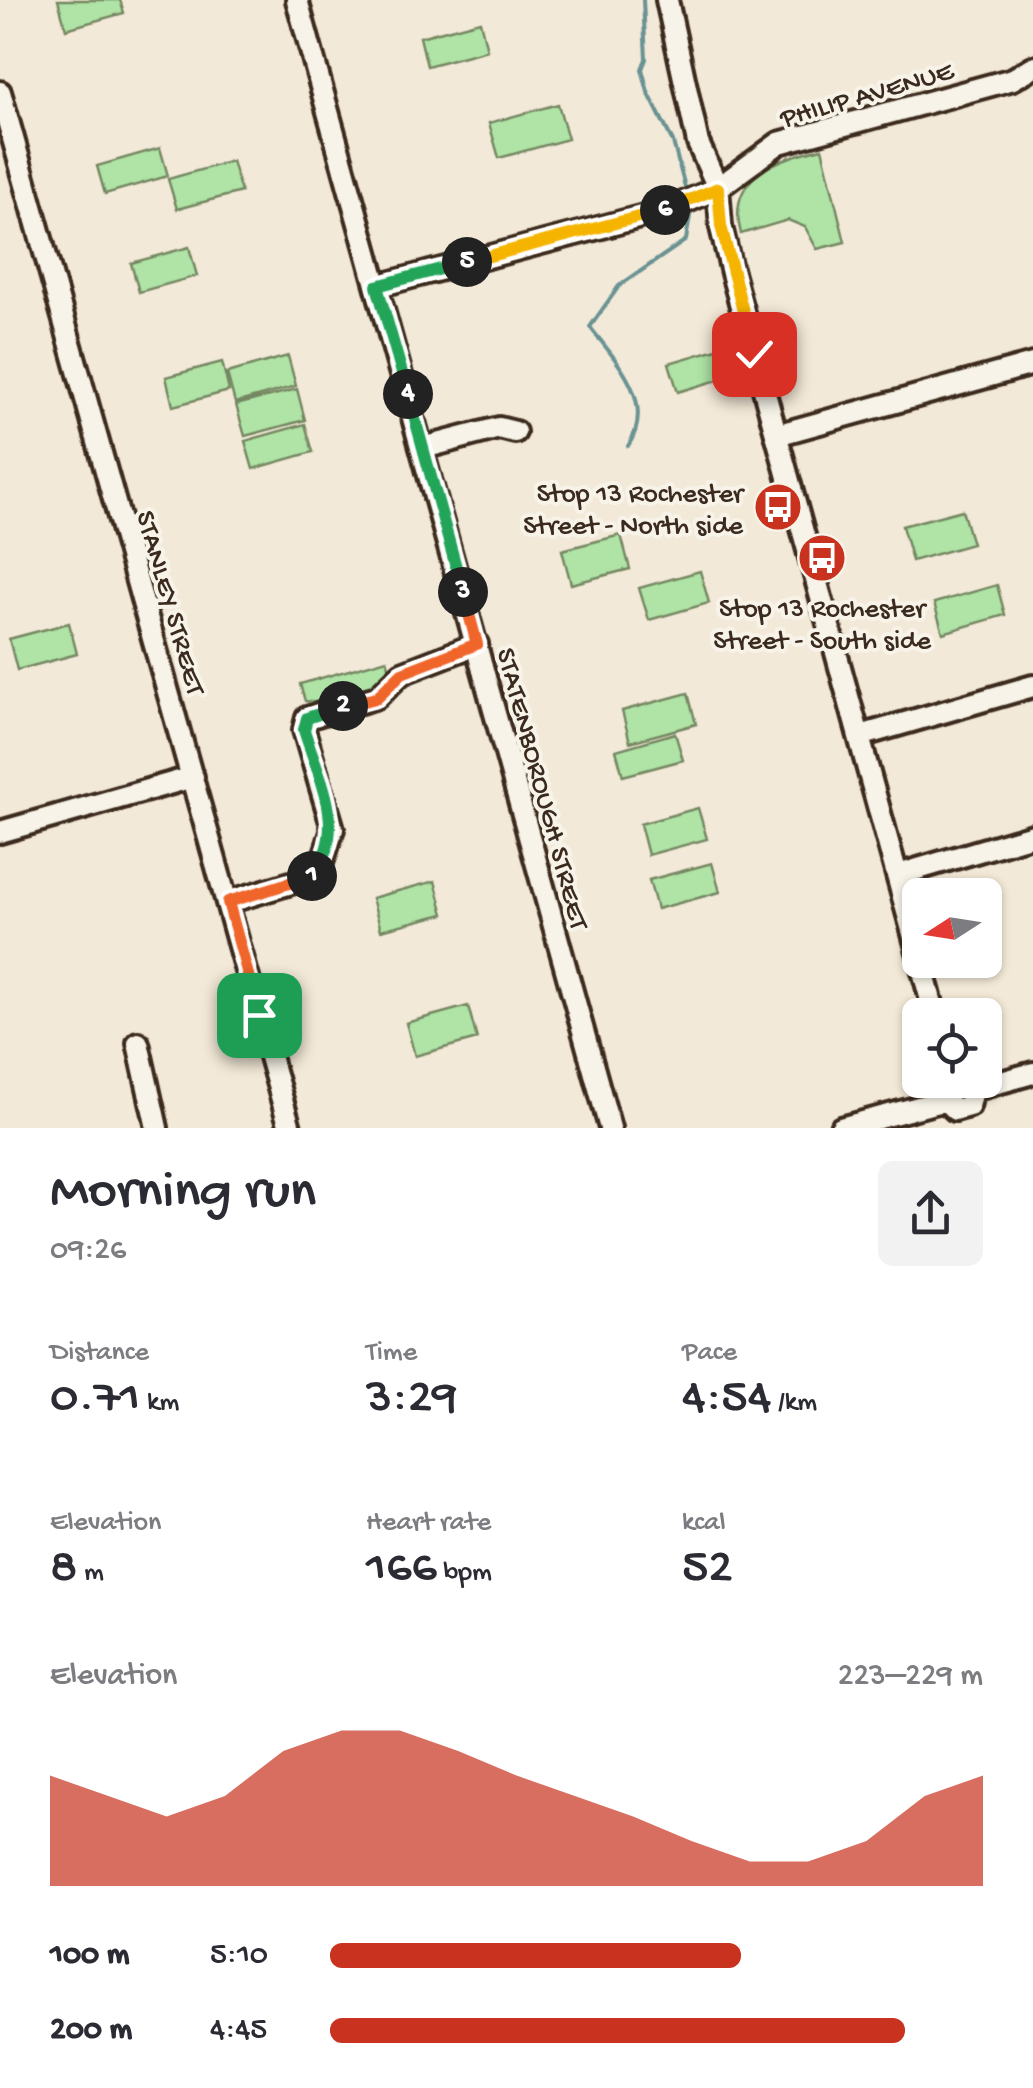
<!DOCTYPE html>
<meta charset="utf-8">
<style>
body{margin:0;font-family:"Gochi Hand",sans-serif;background:#f2f2f3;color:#2b2b33;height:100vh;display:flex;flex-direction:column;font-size:38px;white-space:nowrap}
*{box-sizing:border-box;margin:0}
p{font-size:32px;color:#7c7c81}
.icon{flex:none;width:55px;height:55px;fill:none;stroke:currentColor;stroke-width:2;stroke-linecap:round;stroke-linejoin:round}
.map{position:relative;height:1128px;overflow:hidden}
.panel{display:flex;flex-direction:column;background:#fff;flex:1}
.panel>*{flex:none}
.needle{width:65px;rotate:258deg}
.fabs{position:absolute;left:902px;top:878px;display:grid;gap:20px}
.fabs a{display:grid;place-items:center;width:100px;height:100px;border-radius:15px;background:#fff;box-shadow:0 2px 8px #0004;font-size:50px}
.pin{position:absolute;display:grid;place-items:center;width:85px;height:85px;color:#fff;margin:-42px;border-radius:20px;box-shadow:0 5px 15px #0006}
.km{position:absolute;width:50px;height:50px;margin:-25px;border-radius:50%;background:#222;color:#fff;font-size:28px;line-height:50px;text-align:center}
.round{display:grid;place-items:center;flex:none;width:105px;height:105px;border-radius:15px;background:#f2f2f3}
.overview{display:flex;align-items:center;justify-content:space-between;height:170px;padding:0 50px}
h1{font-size:55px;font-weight:600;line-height:75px}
.metrics{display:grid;grid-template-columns:repeat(3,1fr);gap:15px;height:170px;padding:10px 50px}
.metrics div{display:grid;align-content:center}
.metrics b{font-size:50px;font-weight:600}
.metrics small{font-size:28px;font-weight:400}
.metrics p{font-size:28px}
.chart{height:280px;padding:20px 50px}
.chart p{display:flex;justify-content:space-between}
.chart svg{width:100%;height:180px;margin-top:10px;fill:#c8321e;opacity:.7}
ul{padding:0 50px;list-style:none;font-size:32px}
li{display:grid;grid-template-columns:160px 120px 1fr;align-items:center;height:75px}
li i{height:25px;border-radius:12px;background:#c8321e}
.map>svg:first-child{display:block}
</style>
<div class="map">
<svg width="1033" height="1128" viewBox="0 0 1033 1128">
<rect width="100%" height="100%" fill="#f3e9d8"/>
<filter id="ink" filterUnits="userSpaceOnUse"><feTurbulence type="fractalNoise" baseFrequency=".01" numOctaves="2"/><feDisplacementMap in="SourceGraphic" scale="20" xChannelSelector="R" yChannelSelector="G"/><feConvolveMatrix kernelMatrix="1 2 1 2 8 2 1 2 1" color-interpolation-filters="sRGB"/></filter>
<g filter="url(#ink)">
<path fill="#afe4a6" stroke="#758762" stroke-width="2.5" d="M58,0H120L124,13L66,29Z
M480,21L487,50L427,66L420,37Z
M558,104L568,139L499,158L489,123Z
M160,148L168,176L105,194L97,166Z
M822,148L845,242L817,249L805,227L788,220L741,234C725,175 778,159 822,148Z
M232,161L241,192L177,209L168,179Z
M189,247L197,276L139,292L131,263Z
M727,346L735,375L678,392L669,363Z
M288,356L296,386L235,403L227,373Z
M222,362L229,391L173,406L166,377Z
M297,389L305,420L245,436L236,405Z
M305,424L313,452L253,469L245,441Z
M962,510L972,544L912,561L902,526Z
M621,535L630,569L571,584L562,550Z
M700,571L709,603L649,620L639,588Z
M997,585L1005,615L943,633L934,603Z
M69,623L77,654L17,670L9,639Z
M387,659L391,674C366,700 341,707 305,701L300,684Z
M688,693L696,724L630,742L622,711Z
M675,733L683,760L623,776L616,750Z
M698,808L707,839L648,855L640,824Z
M712,863L720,892L657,909L649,880Z
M435,881L444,914L381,930L372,898Z
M468,1006L477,1039L415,1056L406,1023Z"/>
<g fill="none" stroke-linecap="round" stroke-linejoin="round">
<path stroke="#699293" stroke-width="4" d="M643,0L646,59L642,69L648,92L673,142L686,191
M628,446C657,402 616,361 590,327L619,286L686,240L691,210"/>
<g stroke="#3b2a1e" stroke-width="28">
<path id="minor" d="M297,0L610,1128
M667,0L698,143L718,188L721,227L732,273L920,959
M0,92L290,1128
M377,286L667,210L718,188L779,143L1013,79L1033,67
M776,435L1033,364
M423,448L499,428L515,432
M860,736L1033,686
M0,832L193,777
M898,875L1033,835
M228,902L311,877L322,863L333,829L304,730L307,718L377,697L402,673L477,644
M920,960L935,1015
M138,1043L157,1128
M973,1090L1033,1073
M945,1100L955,1110L969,1106L973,1090L960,1080
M841,1128L945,1100"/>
</g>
<use href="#minor" stroke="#f7f3e8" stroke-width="20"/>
</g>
</g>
<g fill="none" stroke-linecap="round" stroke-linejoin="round" filter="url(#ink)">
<g stroke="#fff" stroke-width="20">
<path id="split-1" d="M259,1015L228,902L312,876"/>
</g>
<g stroke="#fff" stroke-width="20">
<path id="split-2" d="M312,876C349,829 320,782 304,730L307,718L343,706"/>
</g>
<g stroke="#fff" stroke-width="20">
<path id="split-3" d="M343,706L376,698L402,673L477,644L463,592"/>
</g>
<g stroke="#fff" stroke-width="20">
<path id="split-4" d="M408,394L463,592"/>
</g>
<g stroke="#fff" stroke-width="20">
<path id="split-5" d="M408,394L377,286L467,262"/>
</g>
<g stroke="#fff" stroke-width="20">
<path id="split-6" d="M467,262L665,210"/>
</g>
<g stroke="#fff" stroke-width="20">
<path id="split-7" d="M665,210L718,188L721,226L754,354"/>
</g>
<use href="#split-1" stroke="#f0652b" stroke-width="12"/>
<use href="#split-2" stroke="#22a559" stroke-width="12"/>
<use href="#split-3" stroke="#f0652b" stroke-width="12"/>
<use href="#split-4" stroke="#22a559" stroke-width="12"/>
<use href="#split-5" stroke="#22a559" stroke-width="12"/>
<use href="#split-6" stroke="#f5b400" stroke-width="12"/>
<use href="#split-7" stroke="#f5b400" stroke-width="12"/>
</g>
<defs>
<g id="bus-disc" transform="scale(2.5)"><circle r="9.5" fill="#c8321e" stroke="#f7f3e8"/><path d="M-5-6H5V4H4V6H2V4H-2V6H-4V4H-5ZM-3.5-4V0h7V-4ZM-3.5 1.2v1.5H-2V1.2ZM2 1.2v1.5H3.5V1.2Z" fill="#fff"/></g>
</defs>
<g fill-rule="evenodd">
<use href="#bus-disc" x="778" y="507"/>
<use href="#bus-disc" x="822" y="558"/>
</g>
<g text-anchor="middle" stroke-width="8" stroke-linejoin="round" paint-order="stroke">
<g font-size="28" fill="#3b2a1e" stroke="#f7f3e8">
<text transform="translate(866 92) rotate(-16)" y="10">PHILIP AVENUE</text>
<text transform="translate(173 602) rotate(74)" y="10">STANLEY STREET</text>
<text transform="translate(545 788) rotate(75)" y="10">STATENBOROUGH STREET</text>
</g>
<g font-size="28" fill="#3b2a1e" stroke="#f7f3e8" text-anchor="end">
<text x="743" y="501">Stop 13 Rochester<tspan x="743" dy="32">Street - North side</tspan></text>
<text x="822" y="616" text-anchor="middle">Stop 13 Rochester<tspan x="822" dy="32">Street - South side</tspan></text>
</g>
</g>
</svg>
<div class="fabs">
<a><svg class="needle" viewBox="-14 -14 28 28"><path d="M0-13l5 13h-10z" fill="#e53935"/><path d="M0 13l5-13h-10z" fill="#7c7c81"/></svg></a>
<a><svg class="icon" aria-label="locate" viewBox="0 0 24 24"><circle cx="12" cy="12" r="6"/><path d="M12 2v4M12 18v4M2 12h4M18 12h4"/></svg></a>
</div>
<div class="pin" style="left:259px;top:1015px;background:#1e9e55"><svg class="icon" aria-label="arrive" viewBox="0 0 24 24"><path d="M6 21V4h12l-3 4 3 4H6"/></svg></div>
<div class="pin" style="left:754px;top:354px;background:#d93025"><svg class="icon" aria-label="check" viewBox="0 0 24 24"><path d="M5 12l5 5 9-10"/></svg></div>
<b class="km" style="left:312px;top:876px">1</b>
<b class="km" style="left:343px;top:706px">2</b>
<b class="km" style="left:463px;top:592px">3</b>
<b class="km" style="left:408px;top:394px">4</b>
<b class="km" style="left:467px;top:262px">5</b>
<b class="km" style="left:665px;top:210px">6</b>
</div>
<section class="panel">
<div class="overview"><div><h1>Morning run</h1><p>09:26</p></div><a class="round"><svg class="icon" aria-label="share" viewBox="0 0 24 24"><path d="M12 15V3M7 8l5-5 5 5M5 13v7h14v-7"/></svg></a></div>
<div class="metrics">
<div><p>Distance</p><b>0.71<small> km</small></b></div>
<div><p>Time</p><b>3:29</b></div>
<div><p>Pace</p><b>4:54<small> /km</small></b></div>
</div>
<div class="metrics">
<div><p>Elevation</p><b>8<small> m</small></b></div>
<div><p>Heart rate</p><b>166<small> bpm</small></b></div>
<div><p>kcal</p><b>52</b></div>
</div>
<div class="chart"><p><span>Elevation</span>223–229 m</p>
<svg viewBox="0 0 160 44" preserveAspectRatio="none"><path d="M0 44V17L10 22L20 27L30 22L40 11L50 6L60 6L70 11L80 17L90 22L100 27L110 33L120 38L130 38L140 33L150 22L160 17V44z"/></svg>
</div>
<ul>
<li><b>100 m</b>5:10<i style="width:63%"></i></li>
<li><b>200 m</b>4:45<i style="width:88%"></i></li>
</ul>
</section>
